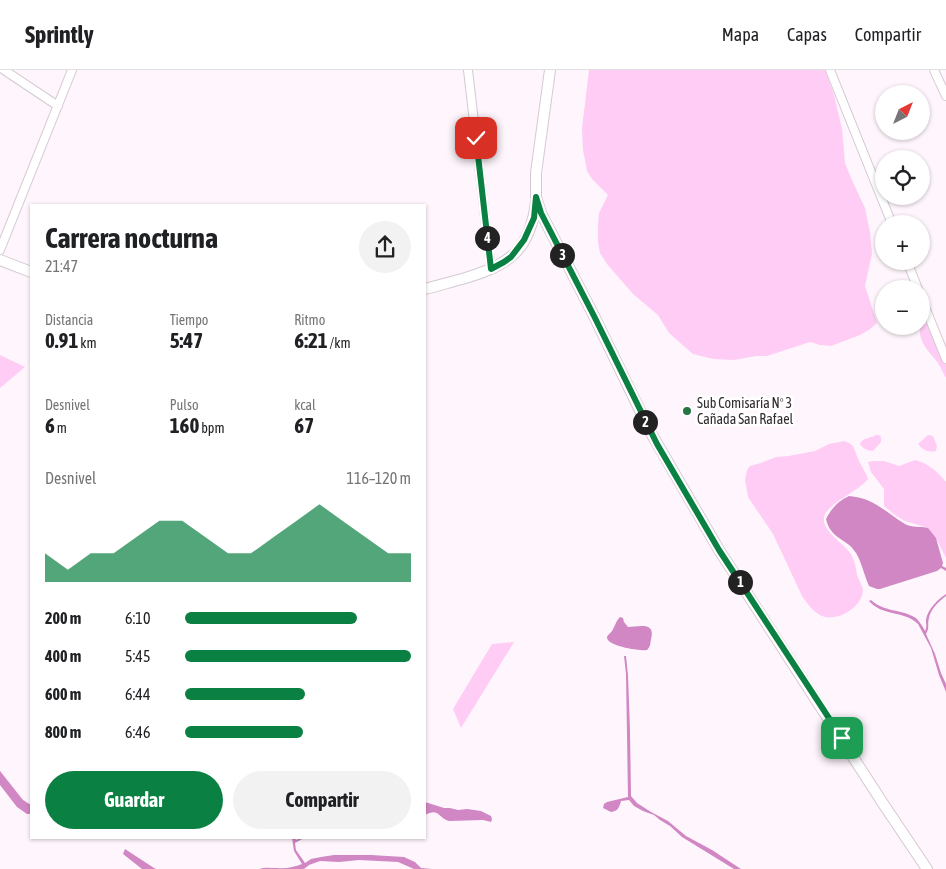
<!DOCTYPE html>
<html lang="es">
<meta charset="utf-8">
<style>
body{margin:0;font-family:"Asap Condensed",sans-serif;background:#f2f2f2;color:#202124;height:100vh;display:flex;flex-direction:column;font-size:19px;white-space:nowrap}
*{box-sizing:border-box;margin:0}
p{font-size:16px;color:#757577}
.icon{flex:none;width:28px;height:28px;fill:none;stroke:currentColor;stroke-width:2;stroke-linecap:round;stroke-linejoin:round}
.map{position:relative;flex:1;overflow:hidden}
.drawer{position:absolute;left:30px;top:134px;width:396px;height:635px;display:flex;flex-direction:column;background:#fff;border-radius:0px;box-shadow:0 1px 4px #0004}
.drawer>*{flex:none}
.needle{width:32px;rotate:42deg}
.fabs{position:absolute;left:875px;top:15px;display:grid;gap:10px}
.fabs a{display:grid;place-items:center;width:55px;height:55px;border-radius:50%;background:#fff;box-shadow:0 1px 4px #0004;font-size:25px}
.pin{position:absolute;display:grid;place-items:center;width:42px;height:42px;color:#fff;margin:-21px;border-radius:10px;box-shadow:0 2px 8px #0006}
.km{position:absolute;width:25px;height:25px;margin:-12px;border-radius:50%;background:#222;color:#fff;font-size:14px;line-height:25px;text-align:center}
.round{display:grid;place-items:center;flex:none;width:52px;height:52px;border-radius:26px;background:#f2f2f2}
.overview{display:flex;align-items:center;justify-content:space-between;height:85px;padding:0 15px}
h1{font-size:28px;font-weight:700;line-height:38px}
.figures{display:grid;grid-template-columns:repeat(3,1fr);gap:8px;height:85px;padding:5px 15px}
.figures div{display:grid;align-content:center}
.figures b{font-size:21px;font-weight:700}
.figures small{font-size:14px;font-weight:400}
.figures p{font-size:14px}
.chart{height:140px;padding:10px 15px}
.chart p{display:flex;justify-content:space-between}
.chart svg{width:100%;height:90px;margin-top:5px;fill:#0b8043;opacity:.7}
.primary-button{display:flex;gap:10px;margin-top:auto;padding:10px 15px}
.primary-button a{flex:1;height:58px;border-radius:30px;background:#0b8043;color:#fff;font-size:20px;font-weight:700;line-height:58px;text-align:center}
.primary-button a+a{background:#f2f2f2;color:#202124}
ul{padding:0 15px;list-style:none;font-size:16px}
li{display:grid;grid-template-columns:80px 60px 1fr;align-items:center;height:38px}
li i{height:12px;border-radius:6px;background:#0b8043}
header{display:flex;align-items:center;gap:30px;box-sizing:border-box;height:70px;padding:0 25px;background:#fff;border-bottom:1px solid #e0e0e0}
header strong{font-size:24px}
nav{display:flex;gap:28px;margin-inline-start:auto;font-size:18px}
.map>svg:first-child{display:block}
</style>
<header>
<strong>Sprintly</strong>
<nav><a>Mapa</a><a>Capas</a><a>Compartir</a></nav>
</header>
<div class="map">
<svg width="946" height="799" viewBox="0 0 946 799">
<rect width="100%" height="100%" fill="#fef6fc"/>
<path fill="#feccf4" d="M589,0H825L834,25L842,59L845,93L851,108L865,138L870,162L872,184L865,216L877,253L869,260L860,265L831,276L820,275L810,272L767,286H756L734,290L713,289L693,284L669,263L658,245L633,224L607,194L600,183L598,173V154L599,143L608,125L592,109L587,101L583,80L582,58Z
M924,253C935,257 945,284 946,296C946,300 946,304 946,308C943,303 941,298 938,293C929,281 918,273 920,256Z
M0,285L25,297L0,318Z
M876,365H879L881,367V372L873,381C868,381 862,378 860,374C862,367 870,369 876,365Z
M928,365L933,366L937,376L936,381C928,383 923,380 918,374Z
M844,371L849,373L853,376L859,391L866,404L868,409C857,422 840,427 828,440C812,457 846,473 852,486C855,492 856,498 857,505C859,509 861,514 863,519C863,536 841,550 825,547C815,545 807,533 802,526L773,464L748,427L745,410L747,400L750,396L761,393L776,387L789,386L815,381L829,374Z
M915,390C928,393 938,402 946,412V488L937,470L925,457L905,451L895,445L884,436V419L871,402L868,392L874,391H884L899,396Z
M514,572L461,658L453,639L492,574Z"/>
<path fill="#d087c4" d="M849,426C874,428 885,442 905,454C912,458 920,456 928,458L936,468L943,493L942,496L946,498V501L941,498L937,501L880,519H877L869,516C864,505 862,493 856,483C847,468 831,470 826,449C831,439 838,431 849,426Z
M946,524V526C939,531 930,540 929,548C927,555 930,557 926,564L935,584L941,603L946,614V622L939,605L931,578L918,554C904,540 883,547 869,531L871,530C883,542 902,539 916,548C920,552 923,557 925,561C927,557 926,555 926,550C927,540 938,529 946,524Z
M620,547L623,548L624,552L628,557C638,557 656,551 651,569C650,574 651,576 647,580C640,581 606,576 607,567C608,564 611,563 612,561C615,556 616,551 620,547Z
M624,586H626L628,605L630,660L631,726L637,733L651,742L668,751L686,766L712,780L741,799H734L682,767L670,756L660,750L654,745L643,741L634,736L629,730L621,731C619,738 618,741 611,742L603,738L604,734L607,732L628,727L626,604Z
M0,701L23,730L31,735V744H27L17,737L0,715Z
M425,732L444,738H450L458,740L467,739L481,741L491,746L492,749L491,752L483,750L449,751C438,748 439,737 425,745Z
M289,768H295L296,770L300,768H304L295,773L296,780L305,793L311,789L321,787L334,785H371L404,787L415,792L421,798L432,799H414L398,792L359,790L339,792L320,791L309,795L304,799H259C265,797 270,798 277,798C286,799 294,797 302,794L294,781L292,768Z
M125,779L154,798L156,799H142L123,784Z"/>
<g fill="none" stroke-linecap="round" stroke-linejoin="round">
<g stroke="#d4c9d2" stroke-width="10">
<path id="street" d="M4,0L58,36
M468,0L491,199
M830,0L892,154
M934,0L946,26
M0,180L72,0
M907,191L918,219
M921,227L946,289"/>
</g>
<g stroke="#d4c9d2" stroke-width="12">
<path id="secondary" d="M550,0L536,103V127L541,143L594,246L651,363L719,480L884,735L927,799
M0,190L31,202
M425,219C438,216 450,212 462,209C507,196 530,182 536,132"/>
</g>
<use href="#street" stroke="#fff" stroke-width="8"/>
<use href="#secondary" stroke="#fff" stroke-width="10"/>
</g>
<g fill="none" stroke-linecap="round" stroke-linejoin="round">
<g stroke="#fff" stroke-width="10">
<path id="route" d="M476,68L491,199L504,192L511,187L524,170L534,148L536,127L541,143L594,246L657,374L719,480L842,668"/>
</g>
<use href="#route" stroke="#0b8043" stroke-width="6"/>
</g>
<circle fill="#247444" stroke="#fff" stroke-width="2" cx="687" cy="341" r="5"/>
<g text-anchor="middle" stroke-width="5" stroke-linejoin="round" paint-order="stroke">
<g font-size="14" fill="#312c30" stroke="#fff" text-anchor="start">
<text x="697" y="338">Sub Comisaría Nº 3<tspan x="697" dy="16">Cañada San Rafael</tspan></text>
</g>
</g>
</svg>
<div class="fabs">
<a><svg class="needle" viewBox="-14 -14 28 28"><path d="M0-13l5 13h-10z" fill="#e53935"/><path d="M0 13l5-13h-10z" fill="#757577"/></svg></a>
<a><svg class="icon" aria-label="locate" viewBox="0 0 24 24"><circle cx="12" cy="12" r="6"/><path d="M12 2v4M12 18v4M2 12h4M18 12h4"/></svg></a>
<a>+</a>
<a>−</a>
</div>
<div class="pin" style="left:842px;top:668px;background:#1e9e55"><svg class="icon" aria-label="arrive" viewBox="0 0 24 24"><path d="M6 21V4h12l-3 4 3 4H6"/></svg></div>
<div class="pin" style="left:476px;top:68px;background:#d93025"><svg class="icon" aria-label="check" viewBox="0 0 24 24"><path d="M5 12l5 5 9-10"/></svg></div>
<b class="km" style="left:740px;top:512px">1</b>
<b class="km" style="left:645px;top:352px">2</b>
<b class="km" style="left:562px;top:185px">3</b>
<b class="km" style="left:487px;top:168px">4</b>
<section class="drawer">
<div class="overview"><div><h1>Carrera nocturna</h1><p>21:47</p></div><a class="round"><svg class="icon" aria-label="share" viewBox="0 0 24 24"><path d="M12 15V3M7 8l5-5 5 5M5 13v7h14v-7"/></svg></a></div>
<div class="figures">
<div><p>Distancia</p><b>0.91<small> km</small></b></div>
<div><p>Tiempo</p><b>5:47</b></div>
<div><p>Ritmo</p><b>6:21<small> /km</small></b></div>
</div>
<div class="figures">
<div><p>Desnivel</p><b>6<small> m</small></b></div>
<div><p>Pulso</p><b>160<small> bpm</small></b></div>
<div><p>kcal</p><b>67</b></div>
</div>
<div class="chart"><p><span>Desnivel</span>116–120 m</p>
<svg viewBox="0 0 160 44" preserveAspectRatio="none"><path d="M0 44V30L10 38L20 30L30 30L40 22L50 14L60 14L70 22L80 30L90 30L100 22L110 14L120 6L130 14L140 22L150 30L160 30V44z"/></svg>
</div>
<ul>
<li><b>200 m</b>6:10<i style="width:76%"></i></li>
<li><b>400 m</b>5:45<i style="width:100%"></i></li>
<li><b>600 m</b>6:44<i style="width:53%"></i></li>
<li><b>800 m</b>6:46<i style="width:52%"></i></li>
</ul>
<div class="primary-button"><a>Guardar</a><a>Compartir</a></div>
</section>
</div>
